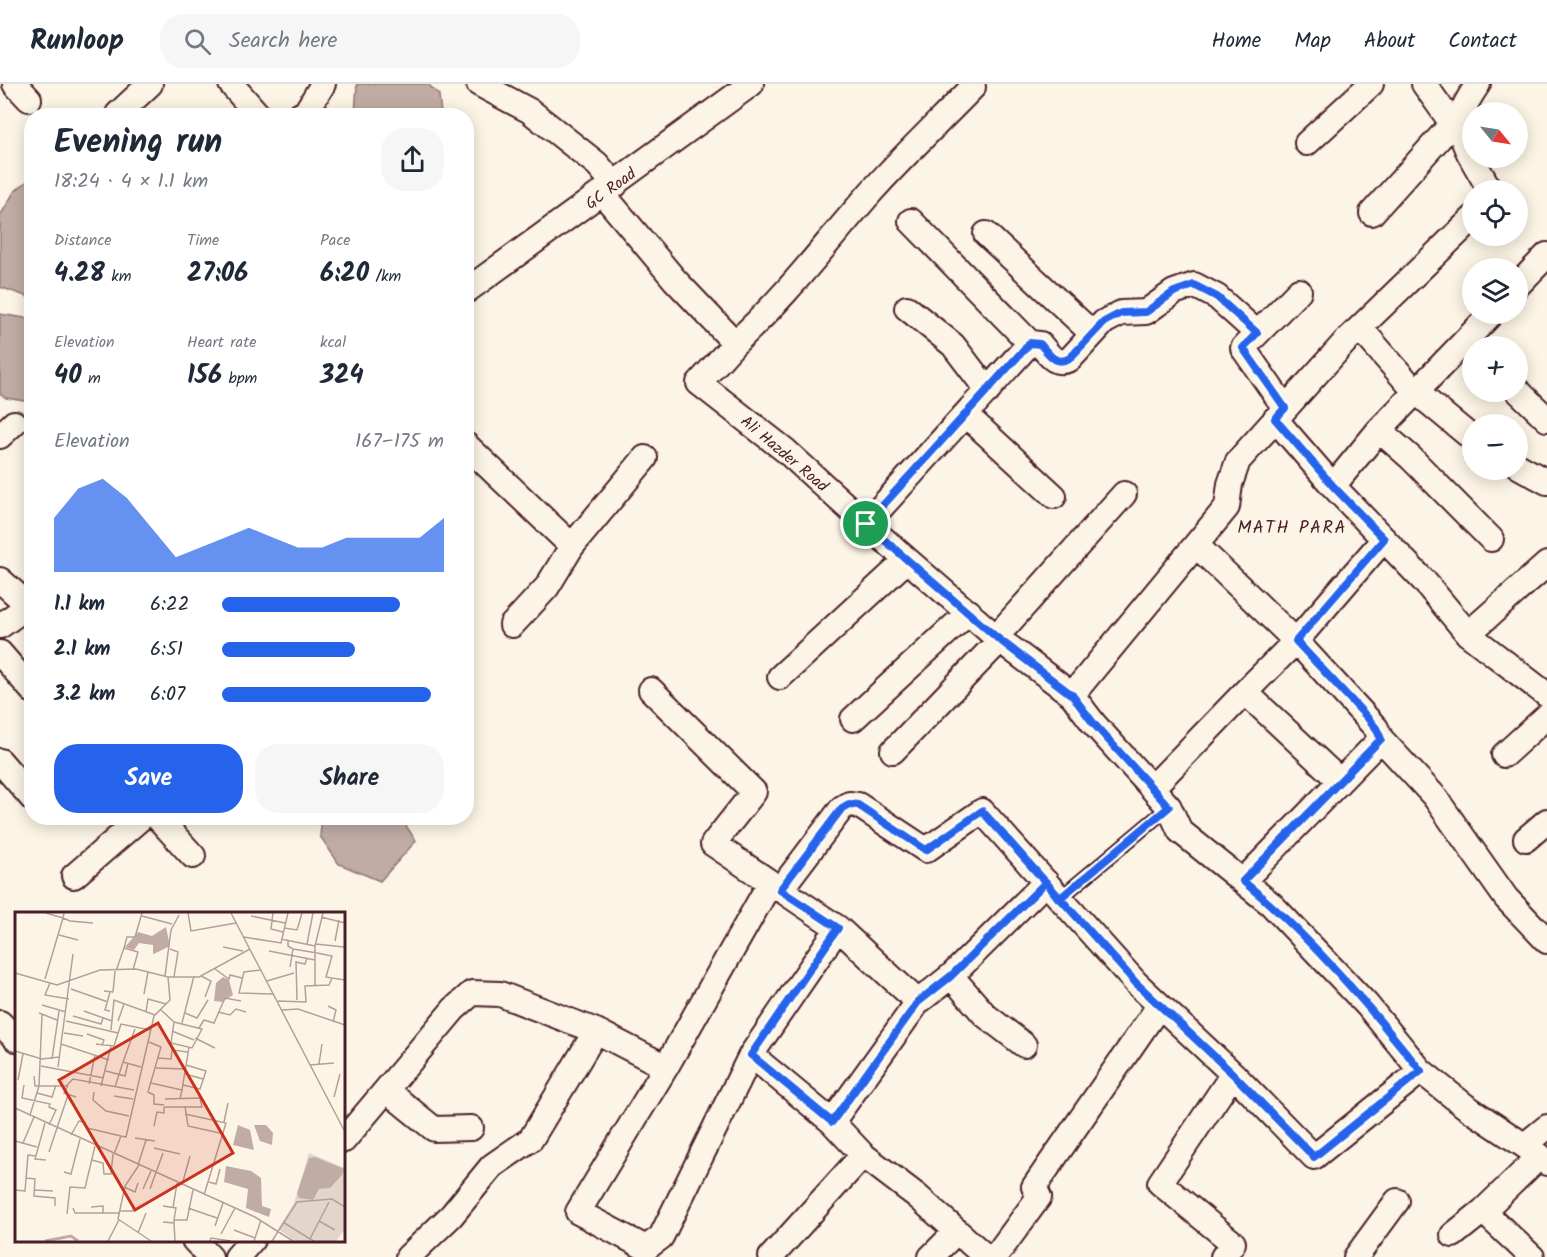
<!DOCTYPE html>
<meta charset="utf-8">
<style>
body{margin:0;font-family:Kalam,sans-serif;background:#f6f6f7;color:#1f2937;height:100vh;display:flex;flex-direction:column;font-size:22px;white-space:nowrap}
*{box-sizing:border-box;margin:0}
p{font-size:20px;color:#747a83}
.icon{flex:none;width:33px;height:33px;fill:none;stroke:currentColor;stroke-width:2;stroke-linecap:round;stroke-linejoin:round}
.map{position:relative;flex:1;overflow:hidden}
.sheet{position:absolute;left:24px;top:24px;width:450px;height:717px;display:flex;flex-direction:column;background:#fff;border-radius:24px;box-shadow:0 3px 15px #0003}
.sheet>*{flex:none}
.needle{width:39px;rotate:120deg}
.fabs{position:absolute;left:1462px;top:18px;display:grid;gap:12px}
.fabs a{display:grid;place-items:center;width:66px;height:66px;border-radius:50%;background:#fff;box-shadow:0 3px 15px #0003;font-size:30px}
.pin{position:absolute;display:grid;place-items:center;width:51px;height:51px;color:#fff;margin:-26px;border:3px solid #fff;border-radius:50%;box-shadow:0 2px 6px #0007}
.round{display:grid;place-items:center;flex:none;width:63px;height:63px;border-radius:24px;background:#f6f6f7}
.summary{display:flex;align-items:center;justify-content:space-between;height:102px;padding:0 30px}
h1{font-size:33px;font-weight:700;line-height:45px}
.figures{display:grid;grid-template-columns:repeat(3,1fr);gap:9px;height:102px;padding:6px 30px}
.figures div{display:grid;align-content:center}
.figures b{font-size:26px;font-weight:700}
.figures small{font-size:16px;font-weight:400}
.figures p{font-size:16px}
.chart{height:168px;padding:12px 30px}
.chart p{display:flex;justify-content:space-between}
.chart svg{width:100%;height:108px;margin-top:6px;fill:#2563eb;opacity:.7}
.cta{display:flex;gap:12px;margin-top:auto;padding:12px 30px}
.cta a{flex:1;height:69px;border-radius:24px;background:#2563eb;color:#fff;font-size:24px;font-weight:700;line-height:69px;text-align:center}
.cta a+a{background:#f6f6f7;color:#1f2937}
ul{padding:0 30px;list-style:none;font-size:20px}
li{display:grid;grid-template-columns:96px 72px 1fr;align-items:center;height:45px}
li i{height:15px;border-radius:8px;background:#2563eb}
header{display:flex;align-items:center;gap:36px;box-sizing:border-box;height:84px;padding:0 30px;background:#fff;border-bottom:2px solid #e0e1e3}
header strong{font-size:28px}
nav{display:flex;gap:33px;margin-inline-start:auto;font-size:21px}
.search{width:420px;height:54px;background:#f6f6f7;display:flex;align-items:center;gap:15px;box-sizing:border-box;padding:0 21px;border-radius:24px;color:#747a83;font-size:22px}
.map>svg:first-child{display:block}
</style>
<header>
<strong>Runloop</strong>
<div class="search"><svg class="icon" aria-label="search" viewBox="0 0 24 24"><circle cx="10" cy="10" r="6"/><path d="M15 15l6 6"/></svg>Search here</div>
<nav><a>Home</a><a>Map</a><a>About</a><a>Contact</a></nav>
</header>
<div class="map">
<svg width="1547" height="1173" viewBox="0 0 1547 1173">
<rect width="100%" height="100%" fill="#fcf5e5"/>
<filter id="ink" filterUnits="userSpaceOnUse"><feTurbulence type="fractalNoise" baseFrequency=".0167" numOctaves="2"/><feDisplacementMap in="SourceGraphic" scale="12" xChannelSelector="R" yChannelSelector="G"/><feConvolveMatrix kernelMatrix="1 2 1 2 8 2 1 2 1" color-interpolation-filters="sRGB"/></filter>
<g filter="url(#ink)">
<path fill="#c0aca5" stroke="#917474" stroke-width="1.5" d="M357,0H428L439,11L441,30L439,32L355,31Z
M31,94V214L0,203V132L14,108Z
M0,230L31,235V318L6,314L0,310Z
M322,734H401L416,757L380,797L339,780L320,752Z"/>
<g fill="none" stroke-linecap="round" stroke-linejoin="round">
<g stroke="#4a1f2b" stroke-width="16">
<path id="lane" d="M1059,815L1169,723"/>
</g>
<g stroke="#4a1f2b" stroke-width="28">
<path id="street" d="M15,0L29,15
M231,0L259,32
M479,0L530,27L597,80L615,101
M1424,0L1461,52
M1478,0C1472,9 1465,19 1462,29C1455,54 1476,80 1487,101V106
M118,30L150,0
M299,32L306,28L323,0
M1307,59L1371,0
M603,110L675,196L735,259L699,299L786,367L866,440L996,553L1072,611L1094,640L1169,723L1180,747L1271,820L1367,921L1421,987L1465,1022L1540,1072L1547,1079
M1372,129L1452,40
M911,137L1030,259
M986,150L1093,250
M1518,201L1547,171
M466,207L751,0
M907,224L953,261L988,307
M1360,244L1415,307L1473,355
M735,259C786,213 826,159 871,108C903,72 939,38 973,3
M1518,307L1547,335
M1285,324L1243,264L1299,207
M966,331L1054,412
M1275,335L1333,402L1424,497L1468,550L1547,611
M1379,346L1411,374L1491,455
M0,352L14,339
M466,361L572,462
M1518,382L1547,398
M1333,402L1379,346L1491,230
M866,440L1030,259L1040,260C1049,271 1055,282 1070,275L1104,238L1121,229L1146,228L1174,208L1194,201L1217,213L1257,249
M1196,461L1296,557L1376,644L1381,655
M0,496L28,521
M512,541L547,503L572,462L645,374
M0,542L32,519
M1468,550L1547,480
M996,553L1124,410
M0,569L32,606
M780,593L907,476
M651,606L754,708L713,760L838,844L918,918
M1072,611L1227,423L1230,400L1238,377L1345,258L1473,134
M853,635L969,528
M893,667L1000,556
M1504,671L1547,632
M0,677L32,714
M1340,697L1245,608L1296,557L1384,455
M1152,704L1245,608
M158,734L193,772
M1526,755L1547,737
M74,792L141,734
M1243,797L1381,655L1434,712L1506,814L1547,857
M770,799L666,983L578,1128L646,1164L661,1153L751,971L838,844
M780,806L842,724L849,720L858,721L926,766L982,727L1136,899L1233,990L1314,1073L1421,987
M951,892L985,931L1024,961
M0,939L16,955
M751,971L832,1038L918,918L951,892L1046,798
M386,1006L434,1045L471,1044
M832,1038L863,1071L917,1112L986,1173
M344,1056L454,925L472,909L500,910L596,947L666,983
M1525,1061L1547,1043
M1483,1127L1532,1173
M1453,1151L1483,1127L1540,1072
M194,1156L210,1173
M237,1173L252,1156
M408,1173L451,1132L492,1082L531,1055L596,947
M771,1173L863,1071
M931,1173L957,1147
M995,1173L1039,1113L1034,1103L1159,922
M1223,1173L1233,1159L1160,1099L1233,990
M1356,1173L1397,1117"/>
</g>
<use href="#lane" stroke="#fcf5e5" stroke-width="12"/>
<use href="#street" stroke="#fcf5e5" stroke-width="24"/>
</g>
</g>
<g fill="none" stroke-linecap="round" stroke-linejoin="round" filter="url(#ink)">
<g stroke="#fff" stroke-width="12">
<path id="route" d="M866,440L996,553L1072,611L1094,640L1169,723L1059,815L1046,798L951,892L918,918L832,1038L751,971L838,844L780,806L842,724L849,720L858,721L926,766L982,727L1136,899L1233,990L1314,1073L1421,987C1367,920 1310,852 1243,797L1381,655L1376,644L1366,632L1296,557L1384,455L1333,402L1275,335L1285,324L1243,264L1257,249L1217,213L1194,201L1174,208L1146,228L1121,229L1104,238L1070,274C1055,282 1050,271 1040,260L1030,259L866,440"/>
</g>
<use href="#route" stroke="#2563eb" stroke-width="8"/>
</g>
<g text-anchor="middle" stroke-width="5" stroke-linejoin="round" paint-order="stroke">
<g font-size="16" fill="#4a1f2b" stroke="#fcf5e5">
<text transform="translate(610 104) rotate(-36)" y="6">GC Road</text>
<text transform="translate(785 369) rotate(40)" y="6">Ali Hazder Road</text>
</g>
<g font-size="18" letter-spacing="1.5" fill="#4a1f2b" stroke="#fcf5e5">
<text x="1292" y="449">MATH PARA</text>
</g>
</g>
<g transform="translate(15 828)">
<rect width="330" height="330" fill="#fcf5e5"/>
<path d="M294,241L330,256V317L321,329H280L263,317L279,291Z" fill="#e2d5ca"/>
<path d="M151,15L155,34L143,40L138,42V33L124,31L119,38L110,35L123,20L137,24ZM208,65L214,68L218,83L207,90L199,89L201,71ZM223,213L235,218L239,238L218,233ZM239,213H251L258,221L257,233L245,229ZM300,245L329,257L327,263L315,276L304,277L298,288L284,286L282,281L294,246ZM211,254L236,259L246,266L247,294L256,297L254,305L231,296L233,277L209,270Z" fill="#c0aca5"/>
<path fill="none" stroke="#c0aca5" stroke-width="3" d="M30,329L56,324L63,329"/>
<path fill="none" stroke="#b59f9b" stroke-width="1.5" d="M49,1L48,6L55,9L78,11M173,1L176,19L221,11M216,1L330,220M258,1L256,17L268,20M127,4L157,12M236,4L270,11M306,5L330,11M269,16L282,18L287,1M44,23L63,28M229,25L266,31L273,1M266,27L300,34M273,29V34L278,37L275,55M320,29L324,8M292,32L298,1M301,32L329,35M208,35L228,39M155,37L163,40L159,65M278,37L302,41M254,39L300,48M302,41L317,44L311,65L317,66M58,42L46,132L94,148M200,57L214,67L215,63L227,66M118,58L123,40L109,36L112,25H120L127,1M245,58L229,60L224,81L258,82M101,59L109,36M0,61L42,73L85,58L121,57L153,65H184L235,37M150,64L156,18L164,3M186,64L196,69L190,85M30,67L48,6L31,1M252,69L279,61M35,71L30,83L54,87M300,74V34L308,1M56,77L93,90M89,79L98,80L100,59M129,82L133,60M282,88L281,50L290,52L292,46M263,89L291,90L290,74L314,73L317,66L330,68M27,93L51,100M313,94L321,98L318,110M146,98L159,110L187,117L177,136L156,131L159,110M267,98L283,97L330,113M69,99L97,109M95,99L90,98L95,80M131,100L133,87L151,92M203,100L215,103L221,97L231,100M24,101L42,108M170,101L182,106L193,88M58,104L86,112L88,106M51,109L103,121M103,109L109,92M167,111L179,64M184,116L189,108L199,111L210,86L226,89M120,117L108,150L126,155M96,118L99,88L140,103M157,119L179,128M49,121L68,124M72,122L89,128L87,134M180,126L200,136M134,130L146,135L133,180L139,183V192L149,193M81,132L99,134L106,112L135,118M0,139L27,147L44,145M143,146L156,147L157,138L173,140M37,147L44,99M304,152L307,132M295,153L319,151M26,154L89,166M43,155L46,132M141,156L171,157M91,159L110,164L113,151M170,162L188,167M19,164L20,174H51L58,167L119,178M3,168L8,142M136,171L167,178L165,187M74,172L80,143M9,173L7,186L35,192L34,195L41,198L34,213M53,173L49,181L61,185M168,173L185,177L191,159L171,153M86,174L96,134M100,175L108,150M167,178L174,135M79,180L78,188L91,199L114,204M22,181L37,185L41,173M99,184L118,187M319,185L325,162M170,194L173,214L209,222M149,195H187L185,186L150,187M0,196L240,305L278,329M170,202L211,211L189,283M15,203L24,174L27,103M209,210L213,191M30,211L20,247L31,248M139,214L142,200L149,201V195M72,216L106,224M56,223L64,209L68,210M120,226L140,229M0,229L22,235M8,231L19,205M139,236L165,242M34,240L53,183M99,242L106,224L111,225L139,104L155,88L153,65M77,248L88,251L89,262H96L98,242M123,253L131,228M124,253L110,274L103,307L136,329M49,260L56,262L65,227M11,266L20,267L19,284L40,286V294M194,270L201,272L205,257M167,273L175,244M109,275L120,280L123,271M128,277L136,259M135,277L148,241M0,278L10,279L13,243L21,244M19,278L38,279M148,294L161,296L159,308M76,295L88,294V301M58,296L60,301H104M158,296L162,271M173,296L202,306M104,299H118L119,295M52,302L55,275L70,276L80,234M304,309L320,318M148,310L159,311L160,329M268,310L295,327M159,311V308H172L178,278M200,314L208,291M219,318L240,326M123,321L131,301M206,322L220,296M93,329L104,308M195,329L196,326L216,329M239,329L246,308M257,329L282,290L317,287L330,295M299,329L295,327L314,290"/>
<path fill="#c8321e" fill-opacity="0.15" stroke="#c8321e" stroke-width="3" d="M143,111L218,241L120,298L44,168Z"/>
<rect width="330" height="330" fill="none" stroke="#4a1f2b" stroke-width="3"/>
</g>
</svg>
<div class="fabs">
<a><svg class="needle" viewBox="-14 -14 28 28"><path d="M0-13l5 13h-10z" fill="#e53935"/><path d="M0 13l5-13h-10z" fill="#747a83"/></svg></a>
<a><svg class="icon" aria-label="locate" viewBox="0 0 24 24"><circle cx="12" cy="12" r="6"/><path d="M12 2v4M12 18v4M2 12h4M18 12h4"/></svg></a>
<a><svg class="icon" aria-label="layers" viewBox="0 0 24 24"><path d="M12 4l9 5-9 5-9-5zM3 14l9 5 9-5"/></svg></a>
<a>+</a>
<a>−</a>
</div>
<div class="pin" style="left:866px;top:440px;background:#1e9e55"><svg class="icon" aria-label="arrive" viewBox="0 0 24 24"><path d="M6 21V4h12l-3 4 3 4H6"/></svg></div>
<section class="sheet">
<div class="summary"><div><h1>Evening run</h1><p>18:24 · 4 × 1.1 km</p></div><a class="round"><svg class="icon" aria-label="share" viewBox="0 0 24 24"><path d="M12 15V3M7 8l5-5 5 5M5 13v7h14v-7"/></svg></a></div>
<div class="figures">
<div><p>Distance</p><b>4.28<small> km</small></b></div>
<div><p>Time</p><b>27:06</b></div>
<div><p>Pace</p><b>6:20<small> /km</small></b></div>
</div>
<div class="figures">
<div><p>Elevation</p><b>40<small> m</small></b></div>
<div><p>Heart rate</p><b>156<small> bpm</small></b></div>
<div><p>kcal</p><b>324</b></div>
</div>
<div class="chart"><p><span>Elevation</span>167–175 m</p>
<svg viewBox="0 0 160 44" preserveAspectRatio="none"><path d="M0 44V22L10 10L20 6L30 14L40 26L50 38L60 34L70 30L80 26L90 30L100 34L110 34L120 30L130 30L140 30L150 30L160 22V44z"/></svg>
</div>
<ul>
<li><b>1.1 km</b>6:22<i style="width:80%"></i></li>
<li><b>2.1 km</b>6:51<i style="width:60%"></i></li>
<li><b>3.2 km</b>6:07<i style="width:94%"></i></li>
</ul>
<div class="cta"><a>Save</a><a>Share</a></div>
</section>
</div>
